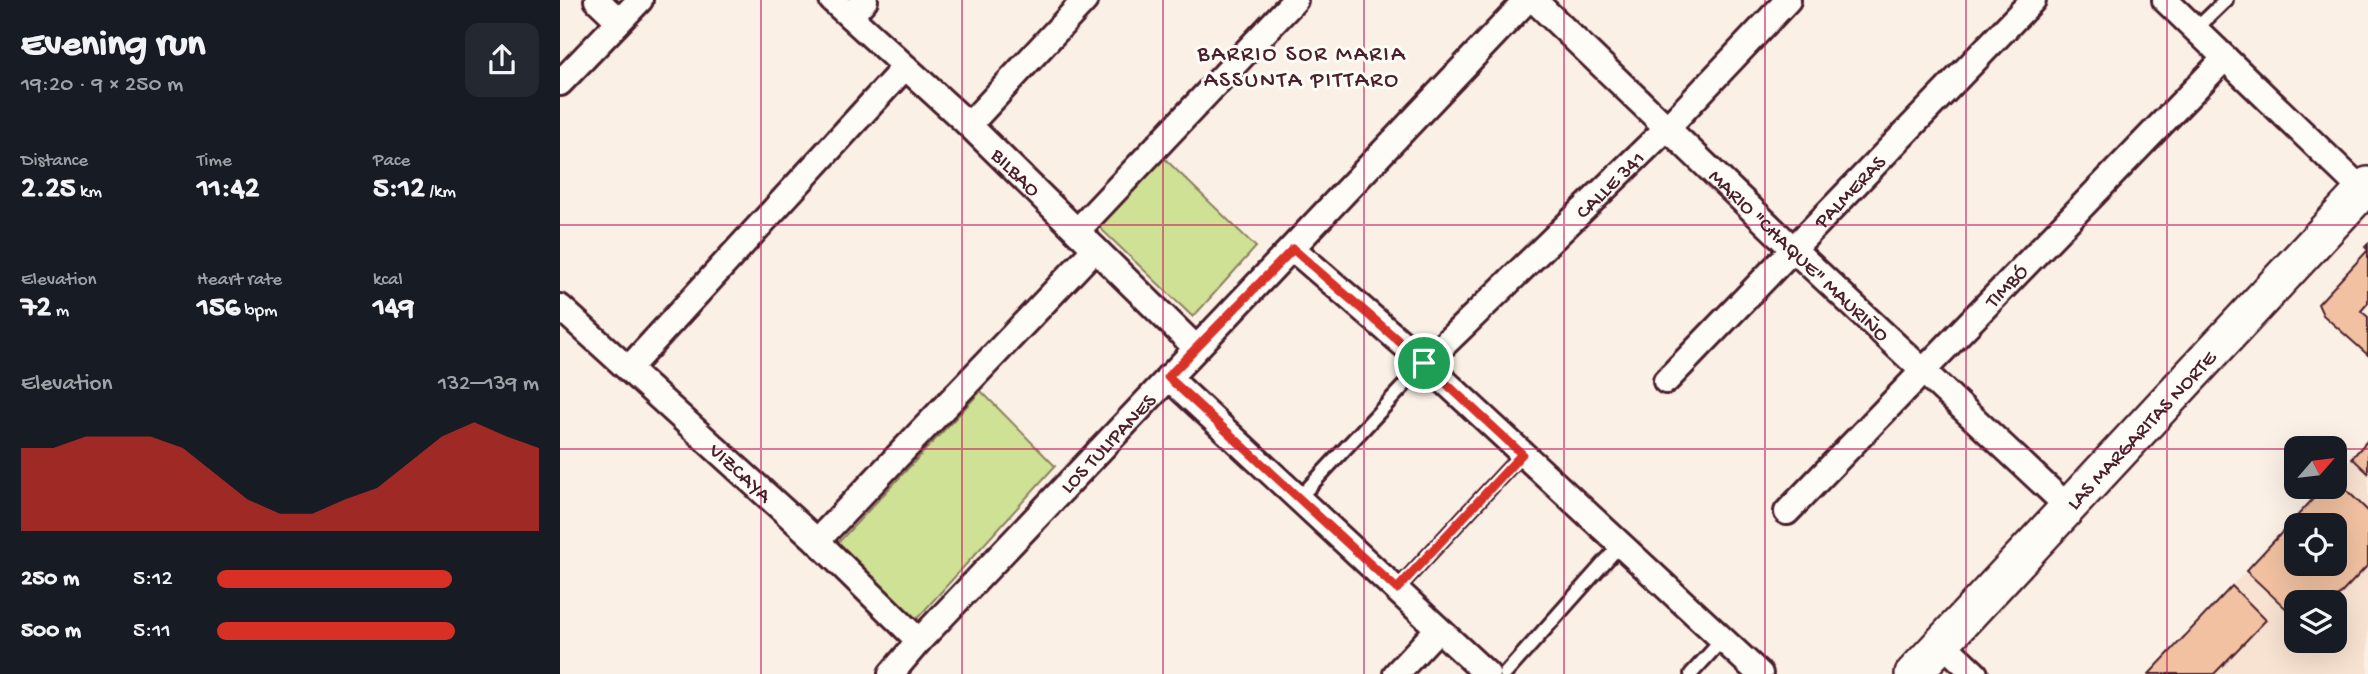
<!DOCTYPE html>
<meta charset="utf-8">
<style>
body{margin:0;font-family:"Gochi Hand",sans-serif;background:#242831;color:#f1f3f6;height:100vh;display:flex;flex-direction:column;font-size:26px;white-space:nowrap}
*{box-sizing:border-box;margin:0}
p{font-size:23px;color:#9ea1a6}
.icon{flex:none;width:38px;height:38px;fill:none;stroke:currentColor;stroke-width:2;stroke-linecap:round;stroke-linejoin:round}
.map{position:relative;flex:1;overflow:hidden}
.sheet{display:flex;flex-direction:column;background:#171b24;width:560px}
.sheet>*{flex:none}
.needle{width:46px;rotate:62deg}
.tools{position:absolute;left:1724px;top:436px;display:grid;gap:14px}
.tools a{display:grid;place-items:center;width:63px;height:63px;border-radius:14px;background:#171b24;box-shadow:0 7px 28px #0002;font-size:35px}
.pin{position:absolute;display:grid;place-items:center;width:60px;height:60px;color:#fff;margin:-30px;border:4px solid #fff;border-radius:50%;box-shadow:0 2px 7px #0007}
.round{display:grid;place-items:center;flex:none;width:74px;height:74px;border-radius:14px;background:#242831}
.head{display:flex;align-items:center;justify-content:space-between;height:119px;padding:0 21px}
h1{font-size:38px;font-weight:800;line-height:52px}
.figures{display:grid;grid-template-columns:repeat(3,1fr);gap:10px;height:119px;padding:7px 21px}
.figures div{display:grid;align-content:center}
.figures b{font-size:30px;font-weight:800}
.figures small{font-size:19px;font-weight:400}
.figures p{font-size:19px}
.chart{height:196px;padding:14px 21px}
.chart p{display:flex;justify-content:space-between}
.chart svg{width:100%;height:126px;margin-top:7px;fill:#d93025;opacity:.7}
ul{padding:0 21px;list-style:none;font-size:23px}
li{display:grid;grid-template-columns:112px 84px 1fr;align-items:center;height:52px}
li i{height:18px;border-radius:9px;background:#d93025}
main{display:flex;flex:1;min-height:0}
.map>svg:first-child{display:block}
</style>
<main>
<section class="sheet">
<div class="head"><div><h1>Evening run</h1><p>19:20 · 9 × 250 m</p></div><a class="round"><svg class="icon" aria-label="share" viewBox="0 0 24 24"><path d="M12 15V3M7 8l5-5 5 5M5 13v7h14v-7"/></svg></a></div>
<div class="figures">
<div><p>Distance</p><b>2.25<small> km</small></b></div>
<div><p>Time</p><b>11:42</b></div>
<div><p>Pace</p><b>5:12<small> /km</small></b></div>
</div>
<div class="figures">
<div><p>Elevation</p><b>72<small> m</small></b></div>
<div><p>Heart rate</p><b>156<small> bpm</small></b></div>
<div><p>kcal</p><b>149</b></div>
</div>
<div class="chart"><p><span>Elevation</span>132–139 m</p>
<svg viewBox="0 0 160 44" preserveAspectRatio="none"><path d="M0 44V15L10 15L20 11L30 11L40 11L50 15L60 24L70 33L80 38L90 38L100 33L110 29L120 20L130 11L140 6L150 11L160 15V44z"/></svg>
</div>
<ul>
<li><b>250 m</b>5:12<i style="width:73%"></i></li>
<li><b>500 m</b>5:11<i style="width:74%"></i></li>
</ul>
</section>
<div class="map">
<svg width="1808" height="674" viewBox="0 0 1808 674">
<rect width="100%" height="100%" fill="#fbf0e6"/>
<filter id="ink" filterUnits="userSpaceOnUse"><feTurbulence type="fractalNoise" baseFrequency=".0143" numOctaves="2"/><feDisplacementMap in="SourceGraphic" scale="14" xChannelSelector="R" yChannelSelector="G"/><feConvolveMatrix kernelMatrix="1 2 1 2 8 2 1 2 1" color-interpolation-filters="sRGB"/></filter>
<g filter="url(#ink)">
<path fill="#f8e2d1" fill-rule="evenodd" d="M1808,440V674H1589L1765,487L1774,486L1775,476ZM1736,525H1774V564H1736ZM1736,602H1774V640H1736Z"/>
<path fill="#cfe195" stroke="#8c8060" stroke-width="2" d="M603,157L696,247L633,317L538,226Z
M421,391L495,466L353,623L275,546Z"/>
<path fill="#f1c1a1" stroke="#4a1f2b" stroke-width="2" fill-rule="evenodd" d="M1808,244V303L1801,311L1808,317V355L1763,315L1758,304L1808,250L1805,247Z
M1808,440V473L1792,458Z
M1774,478L1808,511V565L1773,602H1736V618L1686,571L1765,486H1774ZM1736,525H1774V564H1736Z
M1672,586L1706,620L1654,674H1589Z"/>
<g fill="none" stroke-linecap="round" stroke-linejoin="round">
<g stroke="#4a1f2b" stroke-width="18">
<path id="lane" d="M1635,30L1666,0
M739,498L865,363
M837,589L962,454
M945,674L1060,545
M1131,674L1163,639"/>
</g>
<g stroke="#4a1f2b" stroke-width="30">
<g id="street">
<path d="M37,0L59,21"/>
<path id="s1" d="M272,0L409,125L636,348"/>
<path id="s2" d="M974,0L1232,248L1507,506"/>
<path d="M1605,0L1803,191"/>
<path d="M290,16L305,0"/>
<path d="M0,83L80,0"/>
<path d="M409,125L525,0"/>
<path d="M517,231L735,0"/>
<path d="M733,249L865,363L1200,674"/>
<path id="s3" d="M0,307L257,541L359,641"/>
<path id="s4" d="M865,363L1107,128L1228,0"/>
<path d="M69,368L345,67"/>
<path d="M608,377L927,674"/>
<path id="s5" d="M1106,381L1473,0"/>
<path id="s6" d="M1227,512L1665,58"/>
<path d="M257,541L535,249"/>
<path d="M1382,643L1415,674"/>
<path id="s7" d="M331,674L359,641L967,0"/>
<path d="M836,674L878,629"/>
</g>
</g>
<g stroke="#4a1f2b" stroke-width="40">
<g id="secondary">
<path id="s8" d="M1353,674L1808,185"/>
</g>
</g>
<use href="#lane" stroke="#fdfcf7" stroke-width="12"/>
<use href="#street" stroke="#fdfcf7" stroke-width="24"/>
<use href="#secondary" stroke="#fdfcf7" stroke-width="35"/>
</g>
</g>
<g fill="none" stroke-linecap="round" stroke-linejoin="round" filter="url(#ink)">
<g stroke="#fff" stroke-width="14">
<path id="route" d="M733,249L864,363L962,454L837,589L608,377Z"/>
</g>
<use href="#route" stroke="#d93025" stroke-width="9"/>
</g>
<path fill="none" stroke="#c2185b" stroke-width="2" stroke-opacity="0.55" d="M201,0V674M402,0V674M603,0V674M804,0V674M1004,0V674M1205,0V674M1406,0V674M1607,0V674M0,225H1808M0,449H1736M1774,449H1808"/>
<g text-anchor="middle" stroke-width="6" stroke-linejoin="round" paint-order="stroke">
<g font-size="21" fill="#4a1f2b" stroke="#fdfcf7">
<text dy="7" stroke="none"><textPath href="#s1" startOffset="252">BILBAO</textPath></text>
<text dy="7" stroke="none"><textPath href="#s4" startOffset="257">CALLE 341</textPath></text>
<text dy="7" stroke="none"><textPath href="#s5" startOffset="264">PALMERAS</textPath></text>
<text dy="7" stroke="none"><textPath href="#s2" startOffset="368">MARIO "CHAQUE" MAURIÑO</textPath></text>
<text dy="7" stroke="none"><textPath href="#s6" startOffset="315">TIMBÓ</textPath></text>
<text dy="7" stroke="none"><textPath href="#s8" startOffset="334">LAS MARGARITAS NORTE</textPath></text>
<text dy="7" stroke="none"><textPath href="#s7" startOffset="317">LOS TULIPANES</textPath></text>
<text dy="7" stroke="none"><textPath href="#s3" startOffset="245">VIZCAYA</textPath></text>
</g>
<g font-size="23" letter-spacing="2" fill="#4a1f2b" stroke="#fdfcf7">
<text x="742" y="60">BARRIO SOR MARIA<tspan x="742" dy="26">ASSUNTA PITTARO</tspan></text>
</g>
</g>
</svg>
<div class="tools">
<a><svg class="needle" viewBox="-14 -14 28 28"><path d="M0-13l5 13h-10z" fill="#e53935"/><path d="M0 13l5-13h-10z" fill="#9ea1a6"/></svg></a>
<a><svg class="icon" aria-label="locate" viewBox="0 0 24 24"><circle cx="12" cy="12" r="6"/><path d="M12 2v4M12 18v4M2 12h4M18 12h4"/></svg></a>
<a><svg class="icon" aria-label="layers" viewBox="0 0 24 24"><path d="M12 4l9 5-9 5-9-5zM3 14l9 5 9-5"/></svg></a>
</div>
<div class="pin" style="left:864px;top:363px;background:#1e9e55"><svg class="icon" aria-label="arrive" viewBox="0 0 24 24"><path d="M6 21V4h12l-3 4 3 4H6"/></svg></div>
</div>
</main>
